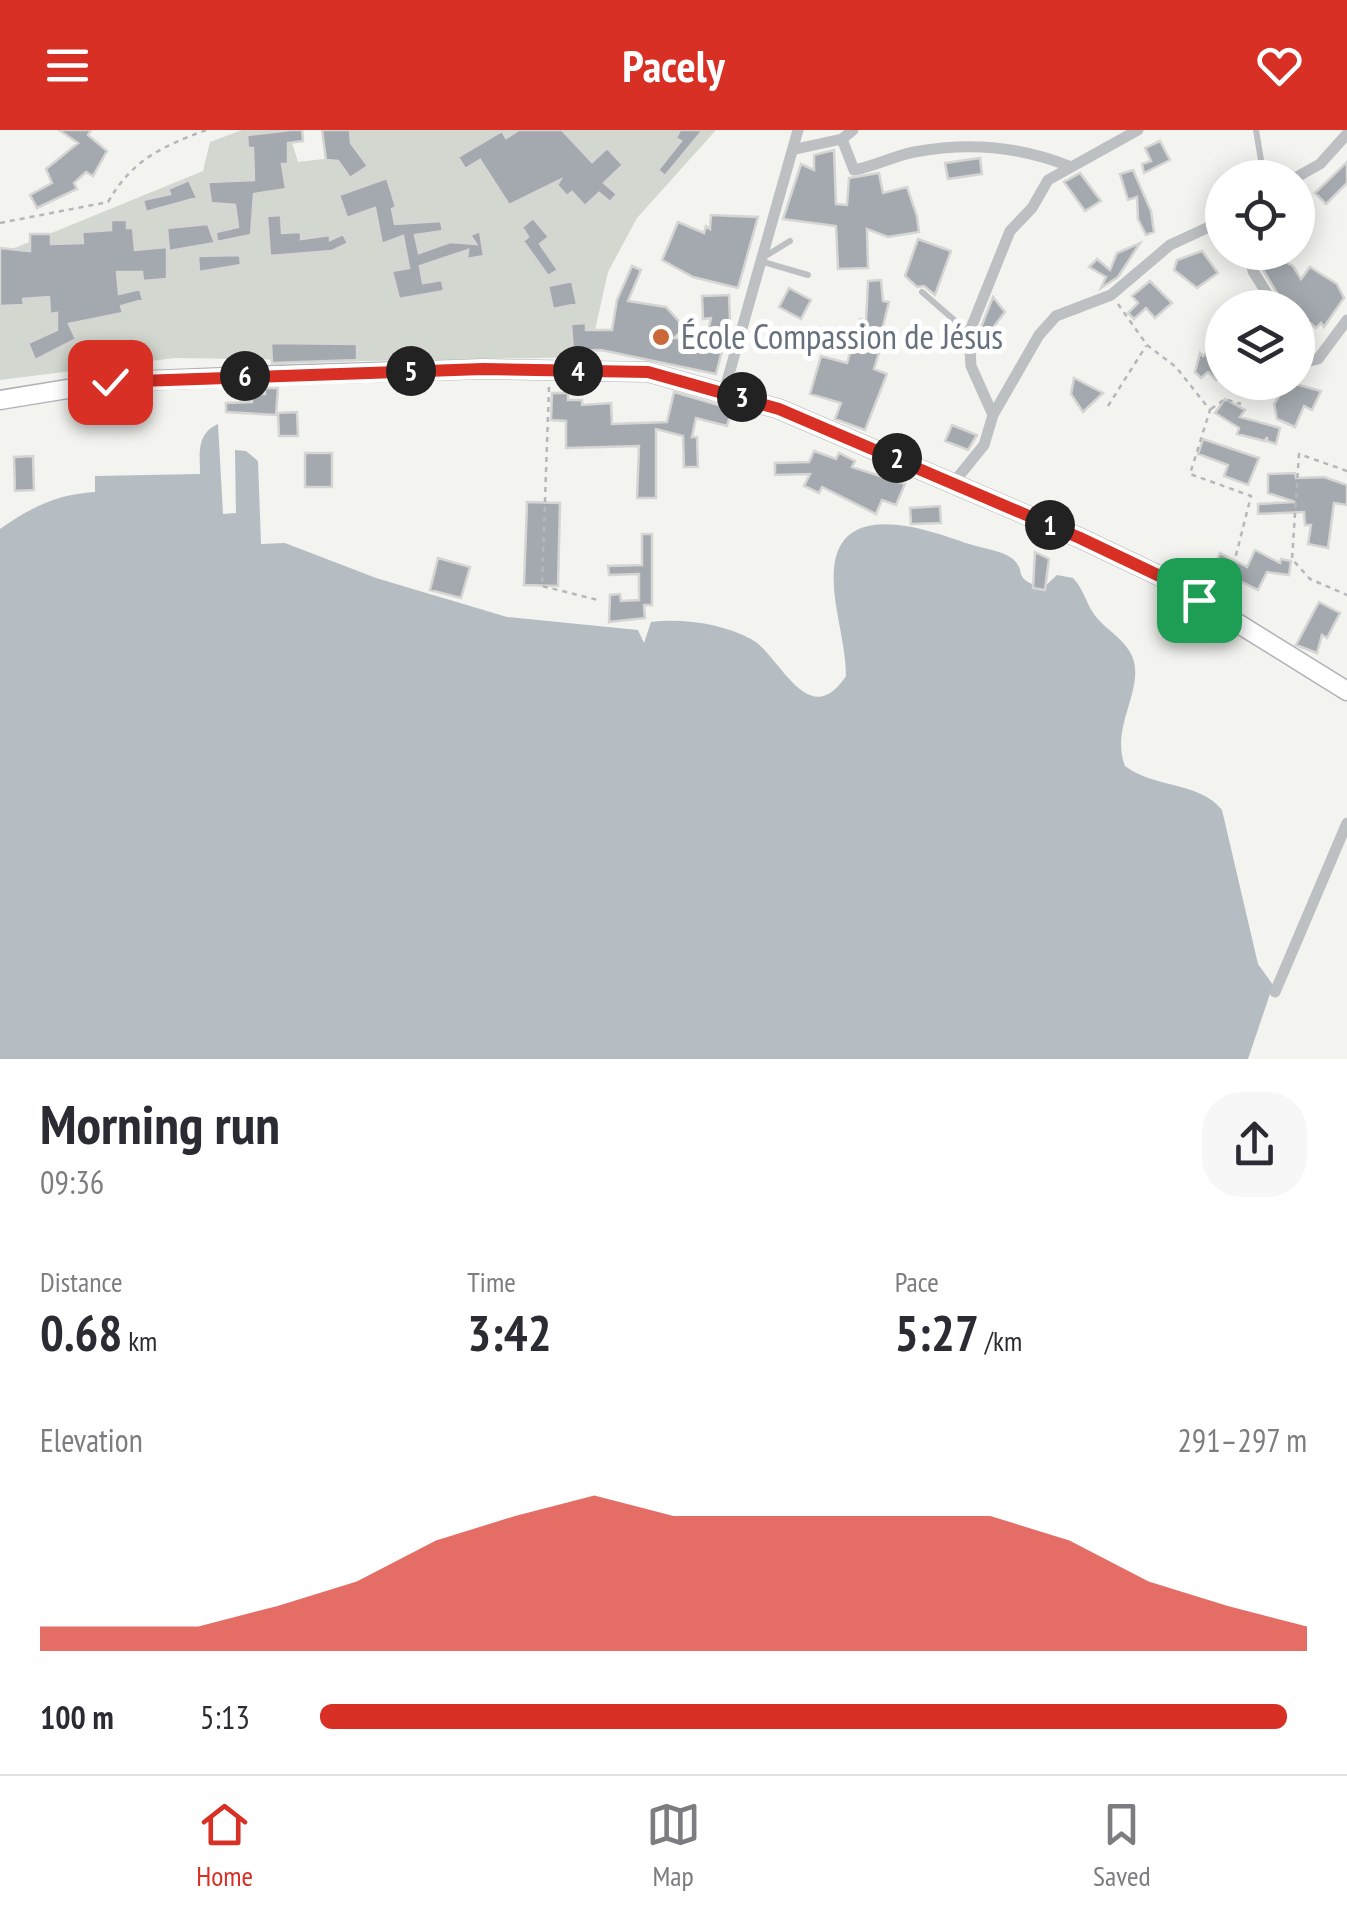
<!DOCTYPE html>
<meta charset="utf-8">
<style>
body{margin:0;font-family:"PT Sans Narrow",sans-serif;background:#f7f7f7;color:#2b2b33;height:100vh;display:flex;flex-direction:column;font-size:38px;white-space:nowrap}
*{box-sizing:border-box;margin:0}
p{font-size:32px;color:#7c7c81}
.icon{flex:none;width:55px;height:55px;fill:none;stroke:currentColor;stroke-width:2;stroke-linecap:round;stroke-linejoin:round}
.map{position:relative;height:929px;overflow:hidden}
.details{display:flex;flex-direction:column;background:#fff;flex:1}
.details>*{flex:none}
.tools{position:absolute;left:1205px;top:30px;display:grid;gap:20px}
.tools a{display:grid;place-items:center;width:110px;height:110px;border-radius:50%;background:#fff;box-shadow:0 5px 25px #0003;font-size:50px}
.pin{position:absolute;display:grid;place-items:center;width:85px;height:85px;color:#fff;margin:-42px;border-radius:20px;box-shadow:0 5px 15px #0006}
.km{position:absolute;width:50px;height:50px;margin:-25px;border-radius:50%;background:#222;color:#fff;font-size:28px;line-height:50px;text-align:center}
.round{display:grid;place-items:center;flex:none;width:105px;height:105px;border-radius:40px;background:#f7f7f7}
.head{display:flex;align-items:center;justify-content:space-between;height:170px;padding:0 40px}
h1{font-size:55px;font-weight:600;line-height:75px}
.stats{display:grid;grid-template-columns:repeat(3,1fr);gap:15px;height:170px;padding:10px 40px}
.stats div{display:grid;align-content:center}
.stats b{font-size:50px;font-weight:600}
.stats small{font-size:28px;font-weight:400}
.stats p{font-size:28px}
.chart{height:280px;padding:20px 40px}
.chart p{display:flex;justify-content:space-between}
.chart svg{width:100%;height:180px;margin-top:10px;fill:#d93025;opacity:.7}
ul{padding:0 40px;list-style:none;font-size:32px}
li{display:grid;grid-template-columns:160px 120px 1fr;align-items:center;height:75px}
li i{height:25px;border-radius:12px;background:#d93025}
header{display:flex;justify-content:space-between;align-items:center;height:130px;padding:0 40px;background:#d93025;color:#fff;font-size:45px;font-weight:600}
.dock{display:flex;justify-content:space-around;align-items:center;height:140px;border-top:2px solid #e1e1e2;background:#fff;font-size:28px;color:#7c7c81}
.dock a{display:grid;justify-items:center;gap:5px}
.dock .on{color:#d93025}
.map>svg:first-child{display:block}
</style>
<header><svg class="icon" aria-label="menu" viewBox="0 0 24 24"><path d="M4 6h16M4 12h16M4 18h16"/></svg>Pacely<svg class="icon" aria-label="heart" viewBox="0 0 24 24"><path d="M12 20l-8-8c-3-5 5-10 8-4 3-6 11-1 8 4z"/></svg></header>
<div class="map">
<svg width="1347" height="929" viewBox="0 0 1347 929">
<rect width="100%" height="100%" fill="#f3f3f0"/>
<path fill="#d2d8d0" d="M242,0H288L298,32L341,27L334,0H716L637,88L608,142L589,227L364,231L175,228L0,250V124L203,41L210,12Z"/>
<path fill="#b5bdc2" d="M218,294L223,384L236,383L235,320L246,321L258,331L261,414L285,413L376,448L507,487L638,500L644,513L651,492C683,488 723,494 751,509C779,523 808,604 846,546C846,511 831,473 834,439C840,367 929,400 969,414C982,418 1003,421 1013,429C1028,443 1010,447 1043,458L1057,445L1073,448C1084,459 1087,477 1097,488C1107,500 1122,508 1130,522C1149,555 1109,595 1125,636C1153,658 1201,652 1222,680L1258,834L1273,855L1248,929H0V399C31,377 58,364 95,362V346L200,344C200,323 196,304 218,294Z"/>
<path fill="#a3a9ae" stroke="#d5d5d3" stroke-width="2.5" d="M59,0H91L88,5L107,21L93,46L86,42L74,53L77,59L37,78L30,65L52,53L46,39L78,13Z
M291,0H302L303,11L288,13V34H282L286,59L254,64L251,105L217,112L216,102L238,97L235,75L211,73L208,52L254,50L253,18H248L247,5Z
M322,0H350L351,13L368,36L350,48L338,31L326,30Z
M519,0H562L592,32L607,18L623,35L604,53L617,64L610,72L599,63L585,76L572,62L567,66L557,55L560,50L509,75L480,30L465,39L458,27L502,1L506,8Z
M680,0H703L665,46L658,40L681,11L676,8Z
M1160,11L1170,30L1144,43L1142,34L1151,31L1145,18Z
M834,20L836,74L847,75L849,48L879,43L883,63L907,57L917,86L919,102L888,107L867,99L868,138L838,139L836,96L783,89L801,34L814,40V25Z
M980,28L982,44L948,49L945,33Z
M1347,32V53L1326,74L1315,63Z
M1133,40L1151,81L1154,102L1146,105L1138,89L1137,67L1128,70L1120,44Z
M1080,43L1101,71L1085,81L1064,52Z
M387,48L396,77L392,79L395,94L441,91L443,101L415,105L419,123L450,112L476,114L470,105L480,101L484,126L467,129L468,120L420,136L423,153L442,150L444,161L399,169L392,141L409,138L403,106L382,114L375,78L347,88L339,65Z
M189,50L197,68L146,82L143,70L170,64L168,59Z
M281,85L282,103L301,102V109L330,105V110L343,104L348,113L332,121L270,126L267,86Z
M711,85L758,87L738,158L693,147L662,130L678,92L704,103L706,96L710,99Z
M533,88L549,107L540,114L558,140L548,146L523,111L528,107L522,97Z
M111,90H127V98H133L135,120L167,117V149L143,151L142,142H117L119,164L140,159L143,170L121,176L123,183L69,194L76,209L35,230L28,213L57,200V183L50,184L49,167L23,169L24,175L0,176V118L30,121V104H51V114L83,113L82,102L111,100Z
M208,94L215,113L169,121L167,98Z
M918,109L951,121L935,165L924,156L917,157L905,146Z
M1140,113L1118,147L1101,158L1106,147L1089,137L1097,129L1110,140L1117,123Z
M1202,121L1218,143L1197,158L1174,140L1177,130Z
M240,125L241,135L199,142L198,126Z
M1281,130L1293,136L1301,149L1310,137L1337,154L1344,168L1324,197L1321,193L1316,198L1310,193L1298,206V178H1286L1262,138Z
M632,136L641,140L628,171L666,177L685,198L674,208L694,209L704,220L711,188L703,189L702,166L729,165L730,190L716,244L601,220L573,221L571,194L586,193V200H612L617,170Z
M881,150L883,171L889,172L883,196L887,197L874,239L887,244L865,300L835,289L841,273L810,264L821,226L847,233L860,189L866,191L868,151Z
M572,151L577,174L553,179L548,156Z
M1150,151L1172,173L1155,188L1146,178L1134,189L1128,183L1138,173L1132,166Z
M789,158L811,170L801,189L779,177Z
M993,167L1005,182L985,208L980,200Z
M271,213L357,214V230L272,233Z
M1211,219L1222,231V244L1216,250L1208,242L1201,248L1195,242L1200,223L1203,226Z
M1074,248L1103,263L1083,282L1071,264Z
M1288,252L1321,261L1312,280L1304,276L1295,297L1277,289L1274,274Z
M265,258H278L276,285L226,282V273L252,272V264H265Z
M674,262L732,279L727,296L696,288L692,307H697L698,337H684L683,306L656,299V368H637L639,316L566,318V291L551,290L552,263H568V270H582V275L611,273L612,294L667,292Z
M1225,269L1245,280L1240,287L1280,298L1276,314L1267,311V307L1265,311L1237,304L1239,298L1215,283Z
M297,282L298,306H279L278,283Z
M952,295L977,305L968,320L945,311Z
M1203,309L1259,328L1248,355L1224,346L1228,335L1198,324Z
M814,321L836,329L839,323L855,331L852,337L905,354L896,375L882,370L876,384L822,357L819,363L804,356L810,344L775,345V333L809,332Z
M305,323H332V357H305Z
M33,326L34,360L15,361L14,327Z
M1295,343L1296,348L1324,347L1347,355V375L1334,373L1328,418L1308,414L1311,395H1305L1304,382L1258,384V374L1295,372L1268,363V344Z
M527,372L560,373L558,456L524,455Z
M940,376L941,393L911,394L910,378Z
M642,404H652V475H644L645,488L609,492L610,465L620,464L621,471L639,470V444L609,445L608,436L642,435Z
M1255,420L1280,433L1281,429L1291,431L1289,445L1267,442L1258,460L1213,437L1220,423L1247,437Z
M1035,422L1049,429L1045,460L1033,458Z
M438,428L470,437L461,468L430,460Z
M1319,472L1340,483L1327,508L1322,505L1317,523L1296,515Z"/>
<g fill="none" stroke-linecap="round" stroke-linejoin="round">
<g stroke="#afb2b6" stroke-width="21">
<path id="primary" d="M0,270L110,252L281,245L483,239L648,242L779,279L1080,408L1168,450L1347,561"/>
</g>
<path stroke="#b5b7ba" stroke-width="2.5" stroke-dasharray="5 5" stroke-linecap="butt" d="M0,93L108,72C132,30 161,17 206,0
M1118,174L1147,215L1176,237L1210,280L1190,344L1251,366L1235,429
M549,257L542,456L598,470
M1108,276L1146,216
M1211,279L1225,269L1241,274
M1347,341L1299,324L1292,429L1310,449L1347,465"/>
<path stroke="#bdc0c3" stroke-width="6" d="M1256,0L1264,48
M764,127L790,111
M760,131L808,145
M922,162L968,202"/>
<path stroke="#bdc0c3" stroke-width="11" d="M842,9L854,40C875,36 894,26 914,22C969,12 1018,16 1069,36
M796,19L842,9L853,0
M1295,48L1320,34L1347,4
M1249,122L1253,141L1276,178
M1298,224L1306,232L1318,229L1347,190
M724,262L798,0
M993,285L971,236L969,203L1010,101L1032,78L1048,50L1138,0
M954,352L984,315L993,285L1039,205L1056,186L1111,165L1170,115L1222,91
M1275,862L1347,693"/>
<use href="#primary" stroke="#fff" stroke-width="18"/>
</g>
<g fill="none" stroke-linecap="round" stroke-linejoin="round">
<g stroke="#fff" stroke-width="20">
<path id="route" d="M110,252L483,239L648,242L779,279L1080,408L1168,450L1199,470"/>
</g>
<use href="#route" stroke="#d93025" stroke-width="12"/>
</g>
<circle fill="#ca6839" stroke="#fff" stroke-width="4" cx="661" cy="207" r="10"/>
<g text-anchor="middle" stroke-width="10" stroke-linejoin="round" paint-order="stroke">
<g font-size="35" fill="#66717d" stroke="#fff" text-anchor="start">
<text x="681" y="219">École Compassion de Jésus</text>
</g>
</g>
</svg>
<div class="tools">
<a><svg class="icon" aria-label="locate" viewBox="0 0 24 24"><circle cx="12" cy="12" r="6"/><path d="M12 2v4M12 18v4M2 12h4M18 12h4"/></svg></a>
<a><svg class="icon" aria-label="layers" viewBox="0 0 24 24"><path d="M12 4l9 5-9 5-9-5zM3 14l9 5 9-5"/></svg></a>
</div>
<div class="pin" style="left:1199px;top:470px;background:#1e9e55"><svg class="icon" aria-label="arrive" viewBox="0 0 24 24"><path d="M6 21V4h12l-3 4 3 4H6"/></svg></div>
<div class="pin" style="left:110px;top:252px;background:#d93025"><svg class="icon" aria-label="check" viewBox="0 0 24 24"><path d="M5 12l5 5 9-10"/></svg></div>
<b class="km" style="left:1050px;top:395px">1</b>
<b class="km" style="left:897px;top:328px">2</b>
<b class="km" style="left:742px;top:267px">3</b>
<b class="km" style="left:578px;top:241px">4</b>
<b class="km" style="left:411px;top:241px">5</b>
<b class="km" style="left:245px;top:246px">6</b>
</div>
<section class="details">
<div class="head"><div><h1>Morning run</h1><p>09:36</p></div><a class="round"><svg class="icon" aria-label="share" viewBox="0 0 24 24"><path d="M12 15V3M7 8l5-5 5 5M5 13v7h14v-7"/></svg></a></div>
<div class="stats">
<div><p>Distance</p><b>0.68<small> km</small></b></div>
<div><p>Time</p><b>3:42</b></div>
<div><p>Pace</p><b>5:27<small> /km</small></b></div>
</div>
<div class="chart"><p><span>Elevation</span>291–297 m</p>
<svg viewBox="0 0 160 44" preserveAspectRatio="none"><path d="M0 44V38L10 38L20 38L30 33L40 27L50 17L60 11L70 6L80 11L90 11L100 11L110 11L120 11L130 17L140 27L150 33L160 38V44z"/></svg>
</div>
<ul>
<li><b>100 m</b>5:13<i style="width:98%"></i></li>
</ul>
</section>
<nav class="dock">
<a class="on"><svg class="icon" aria-label="home" viewBox="0 0 24 24"><path d="M3 11l9-7 9 7M6 9v11h12V9"/></svg>Home</a>
<a><svg class="icon" aria-label="map" viewBox="0 0 24 24"><path d="M3 6l6-2 6 2 6-2v14l-6 2-6-2-6 2zM9 4v14M15 6v14"/></svg>Map</a>
<a><svg class="icon" aria-label="saved" viewBox="0 0 24 24"><path d="M7 4h10v16l-5-4-5 4z"/></svg>Saved</a>
</nav>
